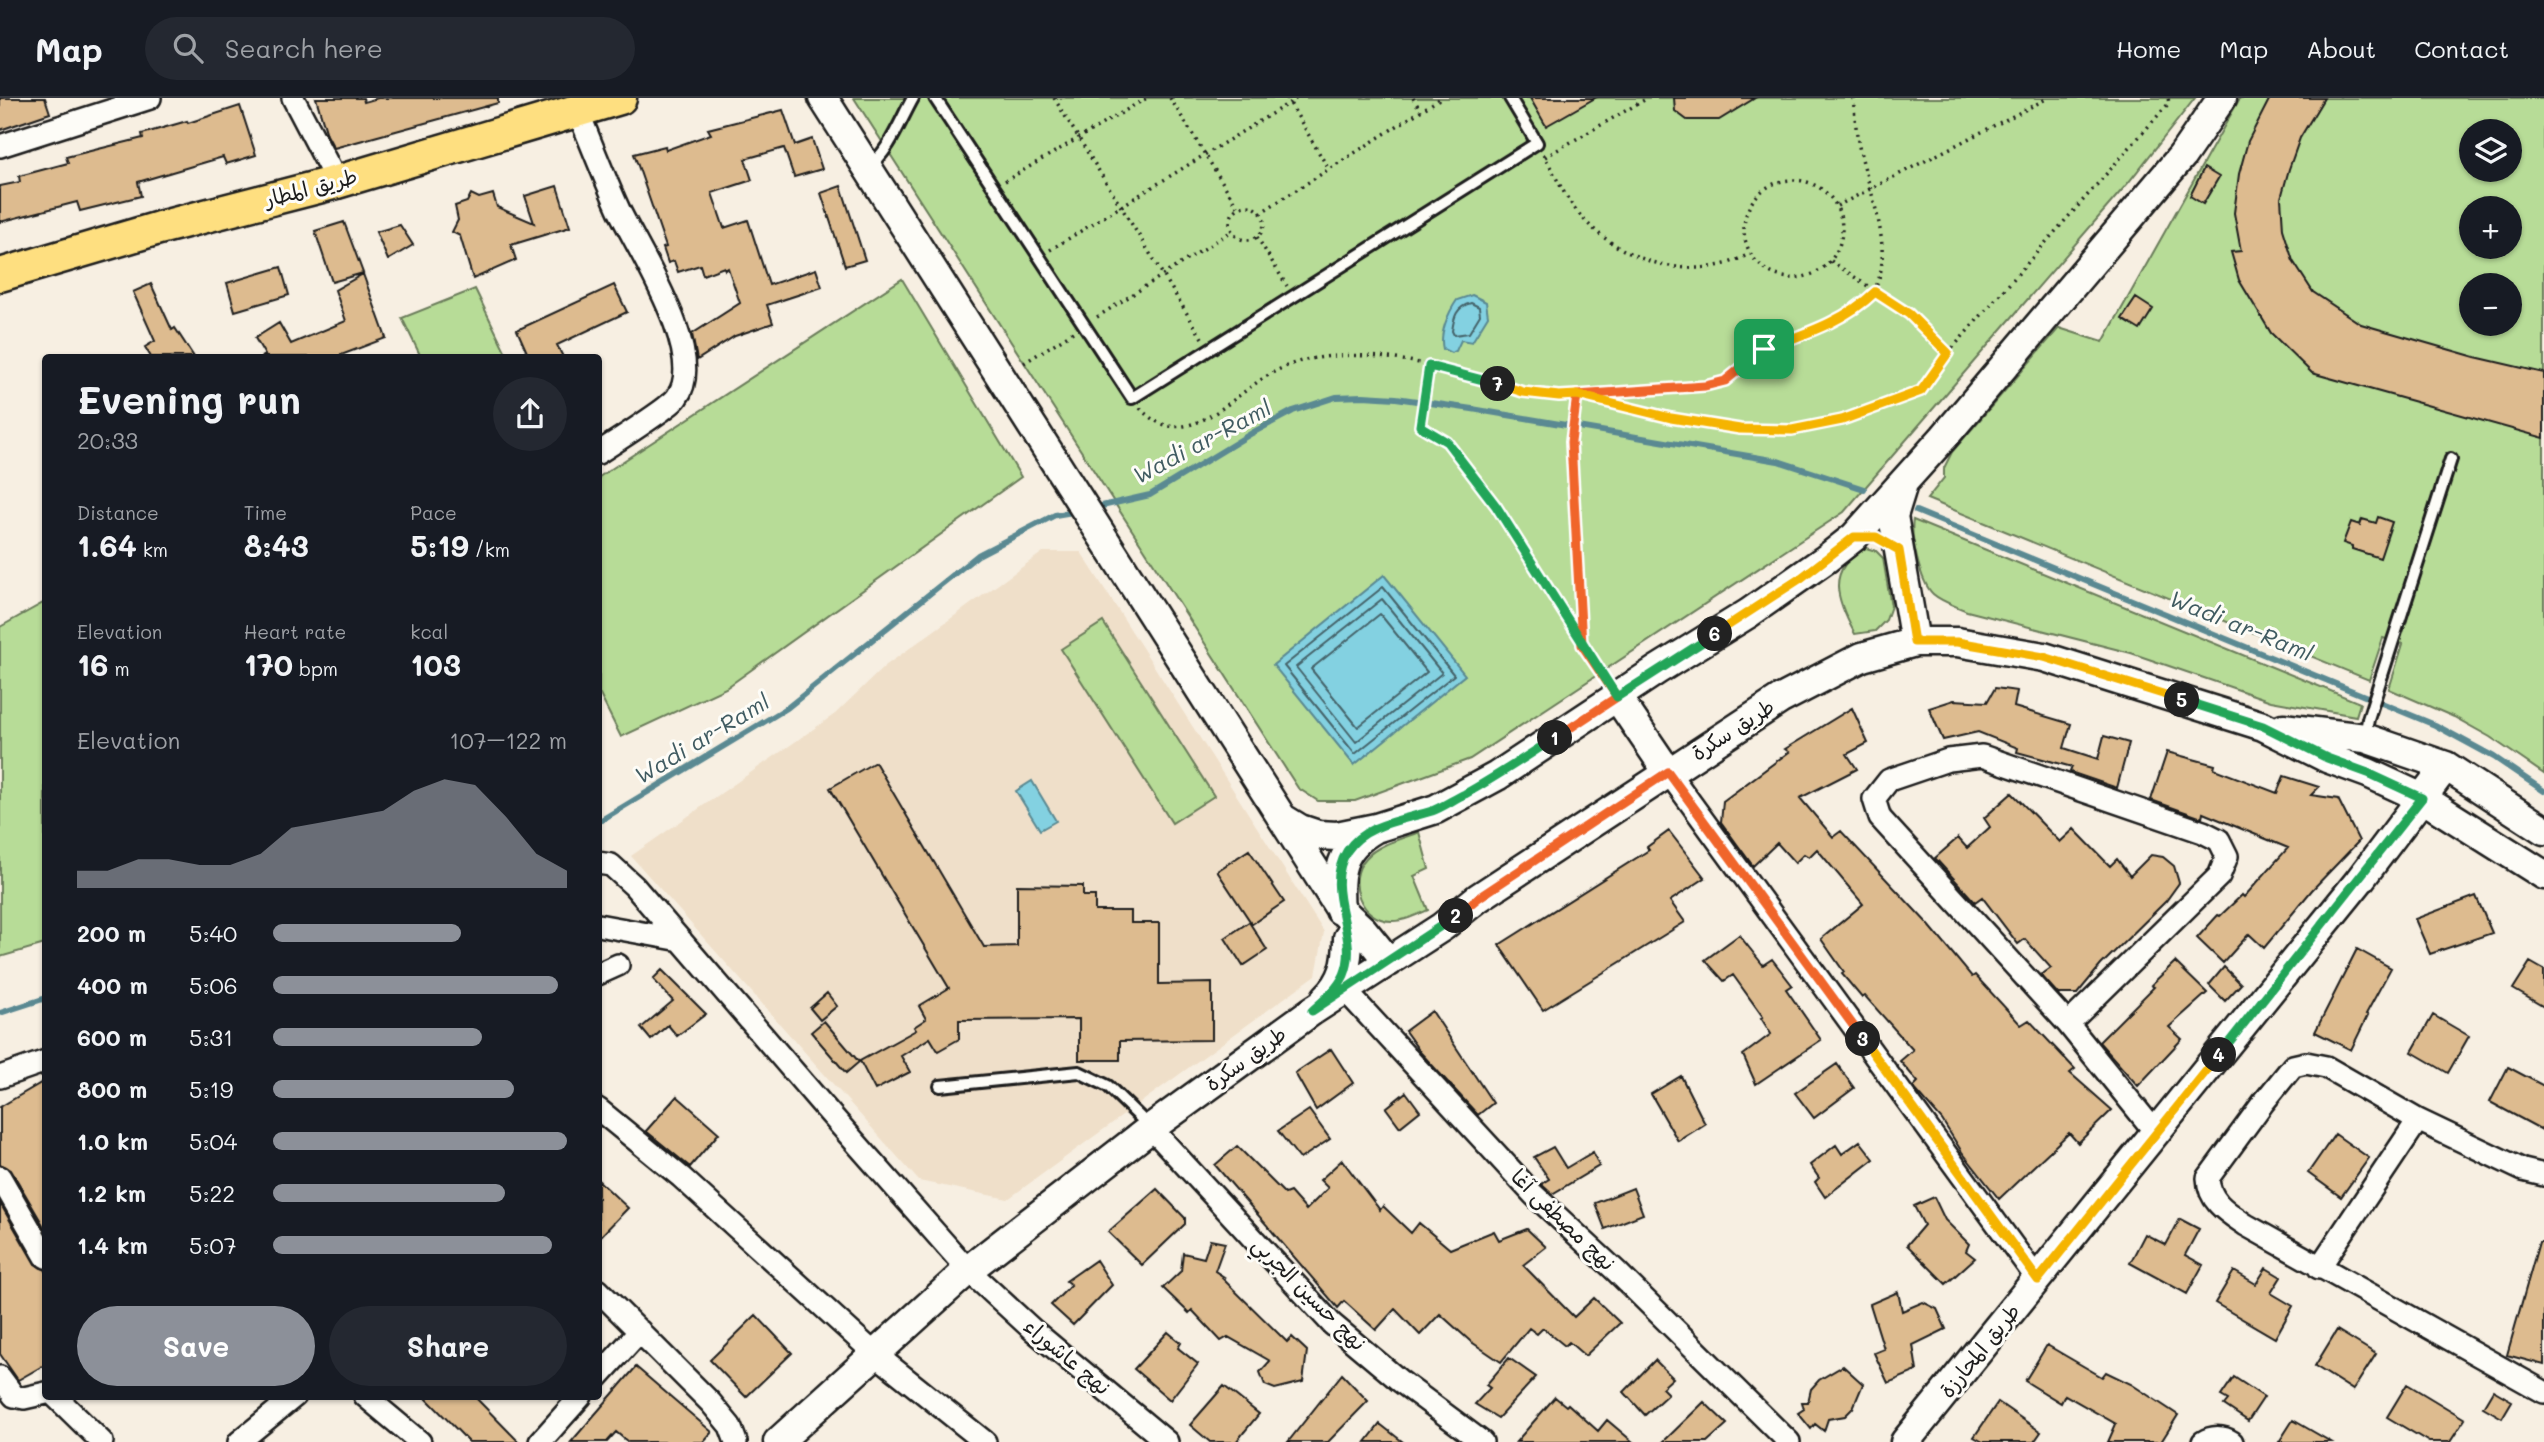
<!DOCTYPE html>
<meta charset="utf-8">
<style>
body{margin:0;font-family:Mali,"Playpen Sans Arabic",sans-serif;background:#242831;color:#f1f3f6;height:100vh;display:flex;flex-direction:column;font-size:26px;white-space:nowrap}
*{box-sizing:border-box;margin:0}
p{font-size:23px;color:#9ea1a6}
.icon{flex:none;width:38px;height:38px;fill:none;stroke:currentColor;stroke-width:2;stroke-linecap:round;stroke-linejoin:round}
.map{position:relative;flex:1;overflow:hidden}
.sheet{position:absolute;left:42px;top:256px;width:560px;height:1046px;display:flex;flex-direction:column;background:#171b24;border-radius:7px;box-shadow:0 2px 5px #0004}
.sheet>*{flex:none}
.tools{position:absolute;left:2459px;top:21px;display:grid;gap:14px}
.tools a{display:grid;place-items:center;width:63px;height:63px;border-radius:50%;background:#171b24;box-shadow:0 2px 5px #0004;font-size:35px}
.pin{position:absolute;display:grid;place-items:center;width:60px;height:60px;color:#fff;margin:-30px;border-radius:14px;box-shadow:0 4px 10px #0006}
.km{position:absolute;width:35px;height:35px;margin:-18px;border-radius:50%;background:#222;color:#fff;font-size:19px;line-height:35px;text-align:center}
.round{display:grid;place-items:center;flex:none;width:74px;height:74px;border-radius:37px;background:#242831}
.head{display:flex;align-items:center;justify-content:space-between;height:119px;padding:0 35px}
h1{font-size:38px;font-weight:700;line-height:52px}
.figures{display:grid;grid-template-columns:repeat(3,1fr);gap:10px;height:119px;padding:7px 35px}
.figures div{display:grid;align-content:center}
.figures b{font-size:30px;font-weight:700}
.figures small{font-size:19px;font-weight:400}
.figures p{font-size:19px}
.chart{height:196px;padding:14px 35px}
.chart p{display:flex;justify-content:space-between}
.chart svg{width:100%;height:126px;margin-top:7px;fill:#8c9099;opacity:.7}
.action{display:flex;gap:14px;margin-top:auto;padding:14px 35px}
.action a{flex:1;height:80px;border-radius:42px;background:#8c9099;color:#fff;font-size:28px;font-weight:700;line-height:80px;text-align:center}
.action a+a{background:#242831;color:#f1f3f6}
ul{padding:0 35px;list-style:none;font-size:23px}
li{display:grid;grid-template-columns:112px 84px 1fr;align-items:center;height:52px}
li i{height:18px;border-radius:9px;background:#8c9099}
header{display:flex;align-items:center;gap:42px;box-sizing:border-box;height:98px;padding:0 35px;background:#171b24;border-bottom:2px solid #363941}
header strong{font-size:33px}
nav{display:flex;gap:38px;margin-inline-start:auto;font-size:24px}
.search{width:490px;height:63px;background:#242831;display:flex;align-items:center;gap:18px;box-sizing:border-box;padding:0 24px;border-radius:38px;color:#9ea1a6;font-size:26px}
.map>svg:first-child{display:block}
</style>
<header>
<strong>Map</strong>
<div class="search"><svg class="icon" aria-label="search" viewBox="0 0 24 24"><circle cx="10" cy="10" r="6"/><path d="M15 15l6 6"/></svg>Search here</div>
<nav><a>Home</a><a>Map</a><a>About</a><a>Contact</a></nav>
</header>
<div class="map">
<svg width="2544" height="1344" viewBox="0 0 2544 1344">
<rect width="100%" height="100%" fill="#f7efe2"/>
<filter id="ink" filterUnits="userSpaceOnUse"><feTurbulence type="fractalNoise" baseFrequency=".0143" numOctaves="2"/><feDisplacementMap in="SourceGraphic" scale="14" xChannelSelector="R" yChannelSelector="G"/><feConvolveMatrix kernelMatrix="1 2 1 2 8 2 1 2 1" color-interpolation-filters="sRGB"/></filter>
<g filter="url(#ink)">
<path fill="#efdfc9" d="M1043,454H1081L1324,834L1316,877L1008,1101L919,1083L631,758L835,616L885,568Z"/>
<path fill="#b7dc97" stroke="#6a7c5a" stroke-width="2" fill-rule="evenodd" d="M854,0H2195L2128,85L1844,414L1470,661L1355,703H1318L1298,690Z
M2240,0H2544V676L2490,639L2454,619L2389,591L2403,546L2383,540L2369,582L1927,401L1944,380V370L1952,354L2059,230L2103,244ZM2471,33H2510V72H2471ZM2471,110H2510V149H2471ZM2471,187H2510V226H2471Z
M902,181L1021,379L726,590L621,639L599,595V379Z
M475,191L508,259H421L402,220Z
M1913,422L2360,605L2356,618L2271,603L2131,555L1967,513C1956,508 1942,504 1933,496C1920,484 1910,438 1913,422Z
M1866,450L1876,453L1883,460L1891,508L1886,522L1875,533L1855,536C1837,503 1824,471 1866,450Z
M45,504V846L0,859V529Z
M1103,524L1214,698L1172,725L1061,551Z
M1419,734L1429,771L1414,778L1428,812C1417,817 1405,823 1392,823C1361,823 1345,783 1366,760C1378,746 1402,741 1419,734Z"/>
<path fill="#83d1e1" stroke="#5a8992" stroke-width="2" d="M1472,197L1486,204L1488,218L1472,244L1461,242L1456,253L1451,255L1443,251C1439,236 1448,215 1457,202Z
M1384,477L1465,577L1354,667L1273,567Z
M1032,683L1056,723L1040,732L1016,693Z"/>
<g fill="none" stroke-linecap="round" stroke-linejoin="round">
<path stroke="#45646b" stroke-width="2" d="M1471,205L1479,209L1480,217L1469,235L1454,237L1452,233C1454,219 1456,209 1471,205Z
M1383,489L1454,577L1355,656L1284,568Z
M1382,501L1442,575L1356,644L1296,569Z
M1380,516L1427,574L1358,629L1311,571Z"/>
<path stroke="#5a8992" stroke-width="6" d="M1093,410L1150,397L1252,335L1293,313L1336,299L1363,298L1396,300L1472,311L1778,363L1864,391
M1916,413L2435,627L2494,659L2544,693
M598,724L787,610L978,457L1055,417L1079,413
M0,915L46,900"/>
</g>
<path fill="#ddbb8f" stroke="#1c1c1c" stroke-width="2" d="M0,0H45L50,15L0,32Z
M316,0H363L364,4L378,0H498V5L334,50L327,37Z
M1530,0H1595L1546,28Z
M1674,0H1755L1719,22H1687L1675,13Z
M2270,0H2324L2300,40L2289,71L2281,100L2283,131L2293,163L2313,194L2361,226L2475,259L2544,275V340L2312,275L2271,235L2239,182L2231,154L2241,153L2234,115L2239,76L2248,43Z
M240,8L256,57L226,66L223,59L138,84L141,98L80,113L77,104L0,124V88L20,84L19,78L68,65L66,59L143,40L142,36L187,23L188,25Z
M783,12L795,47L812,41L822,71L794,79L784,50L745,61L752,82L712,95L724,130L748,122L769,187L816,171L822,189L767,207L773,225L735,238L697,262L692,236L740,205L728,170L725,172L724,169L703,177L700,167L678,174L674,163L668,165L663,150L666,149L634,56L665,48L666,52L711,36L708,31Z
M2204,70L2219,79L2203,106L2190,98Z
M557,88L570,129L511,147L516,162L473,181L460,138L452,134L458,122L455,108L467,104L471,96L479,100L493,96L497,109L534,125L525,98Z
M841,88L865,162L845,168L821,95Z
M344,124L363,175L332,184L315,133Z
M400,127L413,147L388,162L376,134Z
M281,169L289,197L235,213L227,185Z
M363,176L386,240L336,259H261L265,257L255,240L279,225L291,246L346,223L335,192Z
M151,186L172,232L175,230L194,259H151L145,249L155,243L133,194Z
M614,187L627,214L557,247L563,259H529L517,232Z
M2136,200L2153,211L2140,232L2122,221Z
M2378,419L2392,424L2380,460L2352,451V448L2343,445L2351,424L2360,427L2362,421L2376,425Z
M1995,590L2017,593L2014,609L2071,626L2064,650L2098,661L2104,638L2129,645L2117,690L2070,674L2072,669L2017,654L2018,650L1978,634L1943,642L1929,610L1954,602L1987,604Z
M1852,610L1868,645L1847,656L1857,671L1800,700L1833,739L1841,733L1928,826L1972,879L1975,877L2021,927L2029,922L2075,971L2070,975L2112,1012L2078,1045L2069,1035L1999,1101L1962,1054L1942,1022L1913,989L1918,984L1900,963L1913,952L1865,898L1862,900L1842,876L1844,874L1821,841L1863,806L1817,751L1809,759L1804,756L1795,765L1777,745L1753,768L1721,724L1723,703L1789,654L1785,651Z
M2167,654L2215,667L2214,671L2277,695L2284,678L2319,689L2311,697L2338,701L2359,743L2312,792L2264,850L2249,836L2223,865L2197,840L2218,817L2220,818L2242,797L2244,799L2288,750L2203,715L2202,720L2151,702Z
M875,664L984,849L1017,848V787L1083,788V798H1095V813H1131V825H1159V886L1212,885V942L1120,943V962H1079V921L959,922V941L938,953L930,940L901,958L910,974L875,992L860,963L916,932L914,929L926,921L919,908L949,890L830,690Z
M2012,695L2060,744L2074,731L2110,768L2117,761L2130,778L2151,757L2163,759L2174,768L2179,785L2166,803L2101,867L2077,896H2058L2041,877L2051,870L2025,841L2018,846L1982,799L1975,804L1935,760L1958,740L1967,750L1990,729L1984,720Z
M1669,733L1705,780L1670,803L1685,824L1543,912L1499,847L1649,752L1647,749Z
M1249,752L1284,804L1252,826L1217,773Z
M2476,798L2492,835L2430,856L2415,821Z
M1249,824L1267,852L1243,868L1225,840Z
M1739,837L1763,867L1772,861L1792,887L1786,891L1821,942L1756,986L1743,957L1771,936L1761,920L1763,919L1733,877L1724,883L1705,862Z
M2357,851L2391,870L2366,916L2368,917L2351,952L2315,934Z
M2175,864L2207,895L2169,929L2182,941L2138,988L2099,944L2154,889L2151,887Z
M2530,864L2544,872V909L2513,891Z
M2224,869L2241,886L2225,903L2209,887Z
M662,872L706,916L677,938L668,927L651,942L641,930L673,903L653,881Z
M827,895L837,908L820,922L810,910Z
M1432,913L1493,1005L1478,1017L1421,955L1405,933Z
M2433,917L2469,938L2448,975L2412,954Z
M824,923L859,964L846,975L811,934Z
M1331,951L1353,985L1316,1012L1295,975Z
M1837,966L1854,990L1814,1020L1795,995Z
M2508,969L2544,988V1033L2490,1004Z
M1681,978L1705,1026L1678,1043L1651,996Z
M46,982V1132L11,1072L0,1066V1009Z
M1406,994L1420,1013L1400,1029L1386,1010Z
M677,998L719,1035L690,1069L646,1033Z
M1309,1012L1330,1041L1300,1061L1278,1033Z
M2335,1036L2369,1060L2341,1099L2308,1075Z
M1860,1043L1874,1061L1825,1099L1815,1084L1819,1080L1810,1067L1836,1047L1842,1056Z
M1237,1048L1285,1096L1290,1094L1306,1112L1328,1090L1320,1082L1342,1062L1380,1112L1383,1108L1411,1135L1419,1125L1450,1151L1494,1133L1499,1142L1527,1131L1546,1149L1523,1167L1574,1219L1594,1200L1620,1225L1585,1258L1569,1244L1565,1248L1543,1230L1537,1236L1529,1230L1501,1264L1470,1243L1440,1216L1420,1237L1395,1211L1376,1232L1344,1203L1338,1210L1215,1067Z
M1553,1049L1566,1070L1593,1054L1599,1068L1552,1096L1541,1086L1549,1081L1534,1059Z
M598,1082L628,1110L598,1141Z
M1633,1090L1643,1116L1605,1131L1595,1105Z
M1157,1091L1185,1120V1126L1142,1167L1108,1134Z
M1934,1099L1945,1122L1969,1146L1966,1153L1975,1160L1946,1186L1907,1147L1924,1127L1914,1108Z
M0,1105L35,1166L46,1172V1266L18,1282L0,1256Z
M2180,1121L2199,1131L2185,1157L2203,1167L2187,1196L2130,1165L2145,1136L2166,1147Z
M1210,1142L1225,1145L1215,1173L1224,1179L1222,1180L1287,1244L1292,1239L1307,1253L1303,1284L1275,1291L1265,1287L1260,1274L1270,1263L1228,1239L1221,1243L1192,1212L1189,1215L1163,1190L1181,1173L1183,1155L1204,1160Z
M2539,1144H2544V1267L2507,1257Z
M1096,1162L1112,1187L1073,1227L1051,1207L1071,1187L1066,1183Z
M2266,1170L2281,1179L2271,1195L2293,1208L2275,1240L2215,1205L2234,1173L2256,1186Z
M1898,1194L1902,1213L1923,1204L1937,1211L1946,1231L1913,1247L1917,1273L1888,1285L1874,1255L1884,1251L1870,1206Z
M756,1217L792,1255L746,1299L710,1262Z
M2337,1232L2376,1256L2353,1292L2315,1268Z
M1168,1234L1181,1245L1178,1250L1198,1266L1170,1302L1134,1271Z
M2047,1247L2102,1279L2106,1274L2131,1286L2178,1317L2161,1344H2108L2116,1326L2065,1297L2061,1305L2025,1283Z
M1509,1260L1536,1279L1498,1320L1475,1306L1490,1290L1486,1287Z
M1655,1262L1673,1280L1662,1290L1668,1296L1645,1317L1624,1294Z
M1843,1268L1863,1286L1853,1310L1845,1318L1828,1321L1824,1333L1815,1326L1811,1331L1798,1315L1804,1311L1802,1304H1808L1811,1291L1819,1282Z
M636,1269L712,1334L703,1344H628L616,1334L607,1344H571Z
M1342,1276L1368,1303L1328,1344H1288Z
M2234,1279L2264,1299L2248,1323L2224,1307L2228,1302L2221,1298Z
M2407,1286L2465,1321L2450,1344H2429L2387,1319Z
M1224,1288L1259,1316L1236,1344H1210L1190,1327Z
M2493,1292L2512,1303L2502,1320L2483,1309Z
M424,1298H474L519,1344H469Z
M1555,1299L1566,1308L1568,1306L1598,1333L1607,1322L1633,1344H1516Z
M1704,1304L1727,1326L1707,1344H1663Z
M1998,1304L2041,1334L2034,1344H1983L1974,1339Z
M2293,1322L2331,1344H2279Z
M1380,1326L1403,1344H1366Z"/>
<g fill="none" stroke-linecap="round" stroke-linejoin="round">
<g stroke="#1c1c1c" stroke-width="16">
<path id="lane" d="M935,0L1132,300L1537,45L1510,0
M868,70C890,52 899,25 913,0
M2365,639L2368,621L2451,361
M940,988L1079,974L1108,988L1149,1028"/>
</g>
<g stroke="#1c1c1c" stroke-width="26">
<path id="street" d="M293,0L337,84
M578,13C591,46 604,79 619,112C638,152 708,258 677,299C674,304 666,309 661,313C640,328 620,341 598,355
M0,48L150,0
M1668,674L2038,1182
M598,765L611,767L634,788L826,1011L968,1172L1033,1232L1167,1344
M598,827L681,842
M598,876L618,867
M1345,892L1534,1097L1616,1173L1789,1344
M2068,926L2219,778L2227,758L2219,742L2203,734L1982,658L1948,662L1889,682L1874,701L1880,720L2068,926L2156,1035
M0,979L46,963
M598,1011L681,1079L875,1256L985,1344
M1151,1030L1332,1226L1400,1283L1482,1344
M2544,1077L2523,1072L2418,1022L2326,969L2306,965L2293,968L2263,1005L2208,1080C2209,1104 2227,1114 2246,1127L2544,1294
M0,1079L46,1159
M2319,1170L2418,1022
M598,1192L711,1305L730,1328L736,1344
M0,1279L14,1298L24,1300L46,1295
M598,1279L640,1233
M55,1298L102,1344
M365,1298L420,1344
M239,1344L295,1298
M540,1344L581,1298
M2203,1344C2212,1338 2223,1338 2232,1344"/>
</g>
<g stroke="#1c1c1c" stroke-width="33">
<path id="secondary" d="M823,0L1340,811L1363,832L1389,864
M1902,389L1893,418L1915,544
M1617,599L1668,674
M2283,630L2365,640L2446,668L2544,732
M1282,720L1300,731L1318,737L1337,738L1376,730L1436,711L1497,678L1657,572L1749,515L1826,461L1854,439L1944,339L2182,58L2222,0
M1340,812C1337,775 1339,751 1374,731
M1326,900C1344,883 1348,864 1348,840
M778,1344L968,1172L1151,1030L1312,913L1442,829L1478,800L1781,601L1862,559L1915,544H1957L2044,559L2263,628L2327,660L2368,675L2422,700L2544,777
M1905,1344L2359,783L2446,668"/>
</g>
<g stroke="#1c1c1c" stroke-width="37">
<path id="primary" d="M0,177L159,130L337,84L620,0"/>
</g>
<path stroke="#1c1c1c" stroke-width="3.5" stroke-dasharray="2 5" stroke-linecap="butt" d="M1054,0L1202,240
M1170,0L1239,111
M1287,0L1328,70
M1413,0L1421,13
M1543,56C1554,74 1563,96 1576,112C1610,156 1671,180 1725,166C1734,164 1742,159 1750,156
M1545,59L1648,0
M1744 131a49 49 0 1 1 98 0a49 49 0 1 1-98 0Z
M1005,83L1147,0
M1837,108L2048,0
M1230 125a17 17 0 1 1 34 0a17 17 0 1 1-34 0Z
M1260,115L1441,0
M1257,139L1287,188
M1050,152L1297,0
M1831,163L1909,216L1947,254
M1097,219L1232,133
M1024,265L1073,234
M1429,268L1420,328L1447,344L1496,408L1604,580
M1140,310C1180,355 1224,307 1259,283C1275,272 1297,262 1317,260C1361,253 1412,262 1454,273C1478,279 1501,290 1525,294C1580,303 1649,292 1705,288C1711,287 1720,286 1725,282C1741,274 1751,256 1767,249C1797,237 1829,230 1856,212C1906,178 1871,100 1860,53C1856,36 1855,17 1853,0
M1582,547L1571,344L1577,297L1671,320L1740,331L1792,332L1842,322L1921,293L1948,255L2169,5L2168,0"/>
<use href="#lane" stroke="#fdfcf7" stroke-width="10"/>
<use href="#street" stroke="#fdfcf7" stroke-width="21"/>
<use href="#secondary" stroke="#fdfcf7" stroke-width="28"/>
<use href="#primary" stroke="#fedf80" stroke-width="32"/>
</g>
</g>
<g fill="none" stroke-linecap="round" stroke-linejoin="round" filter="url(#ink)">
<g stroke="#fff" stroke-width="14">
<path id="split-1" d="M1555,640L1617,599L1582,547L1571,344L1577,297L1705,288L1725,283L1764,251"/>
</g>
<g stroke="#fff" stroke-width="14">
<path id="split-2" d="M1456,818L1312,913C1323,903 1337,892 1344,877C1361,837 1322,794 1347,753C1364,726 1403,722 1432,713C1443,709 1454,701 1465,696C1496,679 1525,659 1555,640"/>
</g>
<g stroke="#fff" stroke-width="14">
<path id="split-3" d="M1456,818L1478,800L1668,674L1863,941"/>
</g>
<g stroke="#fff" stroke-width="14">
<path id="split-4" d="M1863,941L2038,1182L2219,957"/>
</g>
<g stroke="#fff" stroke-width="14">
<path id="split-5" d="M2182,602L2263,628L2327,660L2368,675L2422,700L2219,957"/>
</g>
<g stroke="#fff" stroke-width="14">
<path id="split-6" d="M1715,536L1801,480L1854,439H1876L1899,452L1914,544H1957L2044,559L2182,602"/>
</g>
<g stroke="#fff" stroke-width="14">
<path id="split-7" d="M1498,286L1429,268L1420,328L1447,344L1496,408L1617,599L1715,536"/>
</g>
<g stroke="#fff" stroke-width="14">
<path id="split-8" d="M1498,286L1523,294L1559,298L1577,297L1671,320L1740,331L1792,332L1842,322L1921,293L1948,255L1909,216L1875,194C1844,224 1804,236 1764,251"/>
</g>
<use href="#split-1" stroke="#f0652b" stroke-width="9"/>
<use href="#split-2" stroke="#22a559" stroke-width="9"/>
<use href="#split-3" stroke="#f0652b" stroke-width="9"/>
<use href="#split-4" stroke="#f5b400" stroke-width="9"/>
<use href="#split-5" stroke="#22a559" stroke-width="9"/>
<use href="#split-6" stroke="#f5b400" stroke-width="9"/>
<use href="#split-7" stroke="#22a559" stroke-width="9"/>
<use href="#split-8" stroke="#f5b400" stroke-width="9"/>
</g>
<g text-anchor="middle" stroke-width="6" stroke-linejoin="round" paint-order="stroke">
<g font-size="21" fill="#1c1c1c" stroke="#fdfcf7">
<text transform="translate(311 90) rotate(-15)" y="7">طريق المطار</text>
<text transform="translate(1733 632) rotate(-33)" y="7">طريق سكرة</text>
<text transform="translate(1246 961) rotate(-36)" y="7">طريق سكرة</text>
<text transform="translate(1563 1122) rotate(44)" y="7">نهج مصطفى آغا</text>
<text transform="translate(1309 1196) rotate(45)" y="7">نهج حسين الجربي</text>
<text transform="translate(1980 1253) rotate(-51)" y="7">طريق المحارزة</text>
<text transform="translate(1067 1259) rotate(40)" y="7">نهج عاشوراء</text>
</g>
<g font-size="23" font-style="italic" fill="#405b61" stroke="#fdfcf7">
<text transform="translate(1202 344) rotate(-28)" y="8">Wadi ar-Raml</text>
<text transform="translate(2241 528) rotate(22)" y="8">Wadi ar-Raml</text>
<text transform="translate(702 641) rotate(-31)" y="8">Wadi ar-Raml</text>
</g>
</g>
</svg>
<div class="tools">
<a><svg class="icon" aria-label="layers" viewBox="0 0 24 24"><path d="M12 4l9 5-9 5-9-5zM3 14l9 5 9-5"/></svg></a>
<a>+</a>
<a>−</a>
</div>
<div class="pin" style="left:1764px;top:251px;background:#1e9e55"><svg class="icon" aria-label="arrive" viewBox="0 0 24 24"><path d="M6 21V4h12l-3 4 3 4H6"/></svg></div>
<b class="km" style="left:1555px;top:640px">1</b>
<b class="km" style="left:1456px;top:818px">2</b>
<b class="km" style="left:1863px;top:941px">3</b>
<b class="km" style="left:2219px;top:957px">4</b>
<b class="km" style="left:2182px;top:602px">5</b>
<b class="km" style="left:1715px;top:536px">6</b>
<b class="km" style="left:1498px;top:286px">7</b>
<section class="sheet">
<div class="head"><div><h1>Evening run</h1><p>20:33</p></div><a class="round"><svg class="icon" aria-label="share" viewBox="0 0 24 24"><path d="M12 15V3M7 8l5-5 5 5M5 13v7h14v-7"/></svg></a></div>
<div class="figures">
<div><p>Distance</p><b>1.64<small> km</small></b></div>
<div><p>Time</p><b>8:43</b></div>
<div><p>Pace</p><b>5:19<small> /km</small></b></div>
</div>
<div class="figures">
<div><p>Elevation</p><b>16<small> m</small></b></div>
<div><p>Heart rate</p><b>170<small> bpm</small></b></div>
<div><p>kcal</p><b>103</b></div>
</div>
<div class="chart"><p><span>Elevation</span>107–122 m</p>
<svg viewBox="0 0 160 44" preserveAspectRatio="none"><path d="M0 44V38L10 38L20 34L30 34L40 36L50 36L60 32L70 23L80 21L90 19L100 17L110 10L120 6L130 8L140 19L150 32L160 38V44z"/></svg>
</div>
<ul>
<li><b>200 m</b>5:40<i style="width:64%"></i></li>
<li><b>400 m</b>5:06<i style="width:97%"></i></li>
<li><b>600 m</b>5:31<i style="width:71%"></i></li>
<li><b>800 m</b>5:19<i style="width:82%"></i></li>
<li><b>1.0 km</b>5:04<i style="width:100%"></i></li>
<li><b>1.2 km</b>5:22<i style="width:79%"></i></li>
<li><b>1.4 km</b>5:07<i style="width:95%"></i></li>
</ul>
<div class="action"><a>Save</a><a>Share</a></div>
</section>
</div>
